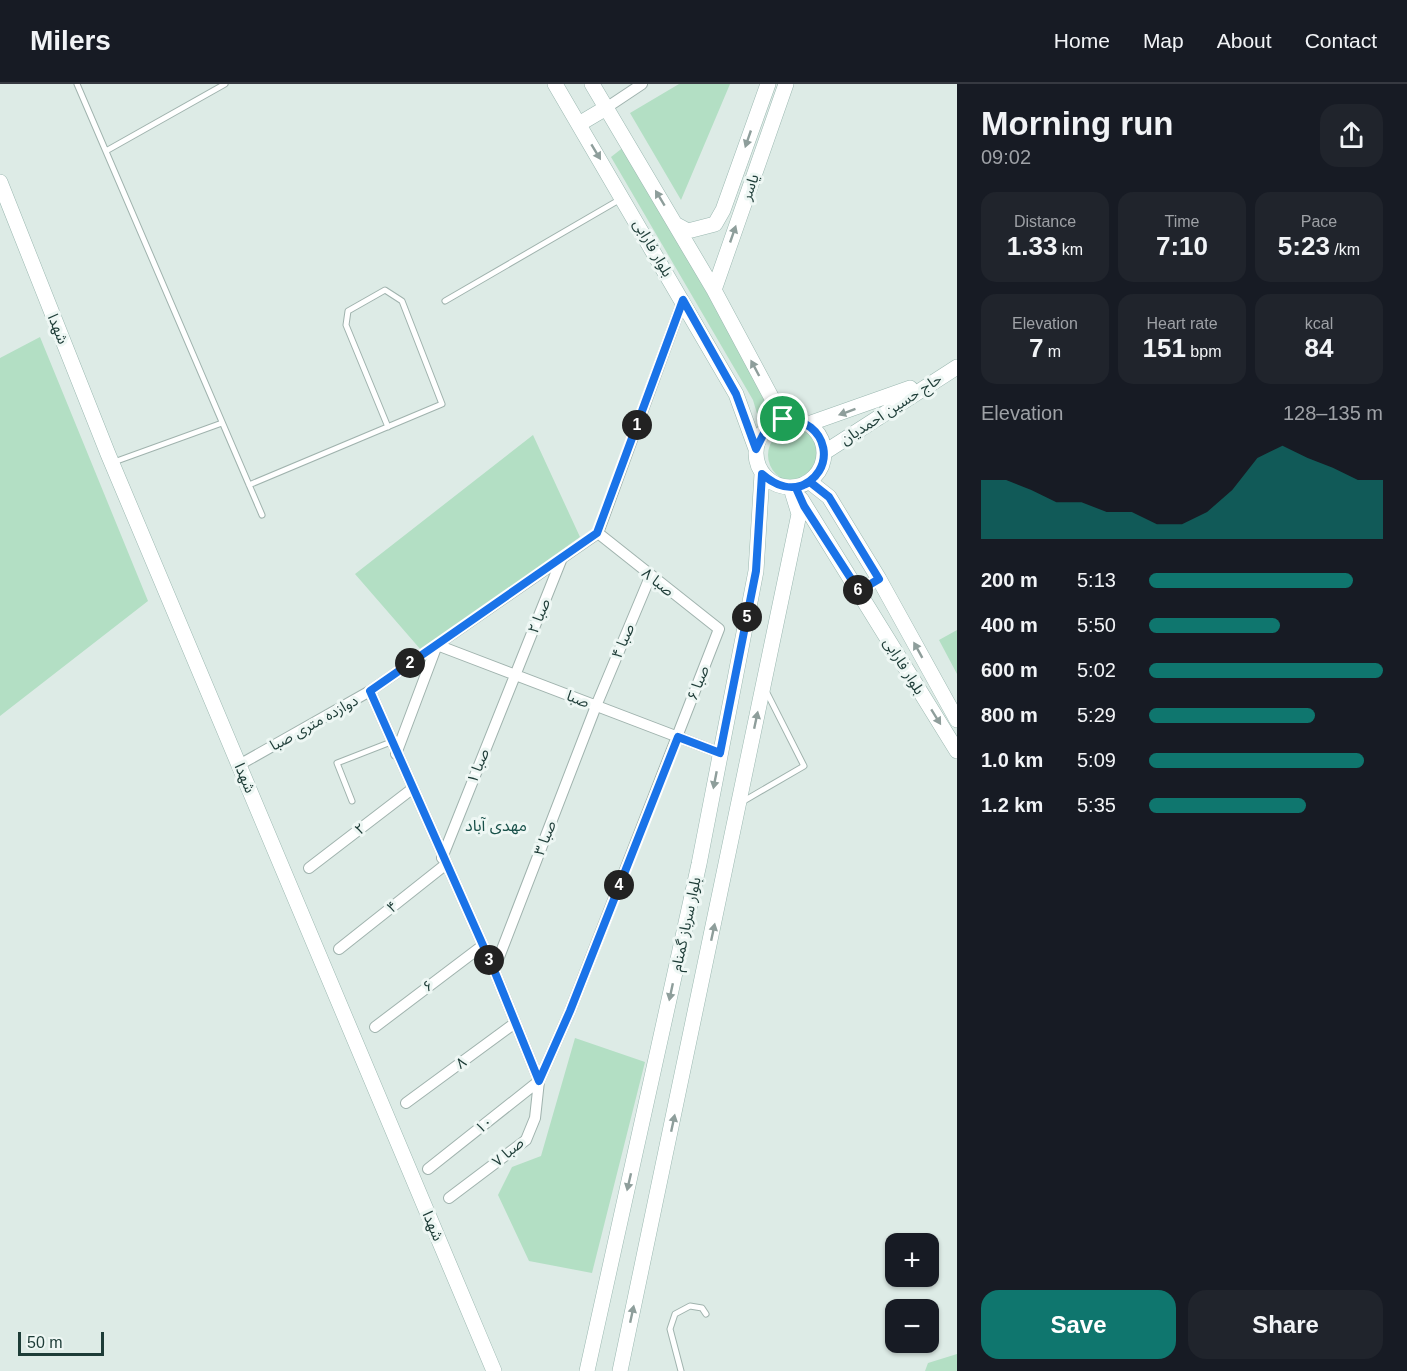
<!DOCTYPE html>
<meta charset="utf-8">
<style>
body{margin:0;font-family:Arial,"Noto Sans Arabic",sans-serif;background:#20242c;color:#f1f3f6;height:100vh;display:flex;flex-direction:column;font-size:22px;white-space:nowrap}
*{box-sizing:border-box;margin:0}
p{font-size:20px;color:#9ea1a6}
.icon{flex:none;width:33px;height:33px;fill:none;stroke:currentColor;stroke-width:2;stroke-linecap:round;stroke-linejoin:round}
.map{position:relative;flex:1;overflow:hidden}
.drawer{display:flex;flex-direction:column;background:#171b24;width:450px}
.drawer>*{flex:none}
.controls{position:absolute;left:885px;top:1149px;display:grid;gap:12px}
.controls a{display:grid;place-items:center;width:54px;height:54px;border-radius:12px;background:#171b24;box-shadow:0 2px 4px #0004;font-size:30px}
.scale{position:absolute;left:18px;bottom:15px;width:86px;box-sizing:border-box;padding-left:6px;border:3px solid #1d3c37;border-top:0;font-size:16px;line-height:21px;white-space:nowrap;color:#1d3c37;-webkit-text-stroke:4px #eef7f4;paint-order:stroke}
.pin{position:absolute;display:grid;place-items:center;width:51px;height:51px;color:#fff;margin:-26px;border:3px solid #fff;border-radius:50%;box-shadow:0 2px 6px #0007}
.km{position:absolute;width:30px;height:30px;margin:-15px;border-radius:50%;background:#222;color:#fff;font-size:16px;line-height:30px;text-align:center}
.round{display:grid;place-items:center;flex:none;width:63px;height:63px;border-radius:18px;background:#20242c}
.overview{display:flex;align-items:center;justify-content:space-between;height:102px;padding:0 24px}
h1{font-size:33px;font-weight:800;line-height:45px}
.metrics{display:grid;grid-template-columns:repeat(3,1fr);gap:9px;height:102px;padding:6px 24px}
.metrics div{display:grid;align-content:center;border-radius:15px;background:#20242c;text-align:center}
.metrics b{font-size:26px;font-weight:800}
.metrics small{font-size:16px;font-weight:400}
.metrics p{font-size:16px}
.chart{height:168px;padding:12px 24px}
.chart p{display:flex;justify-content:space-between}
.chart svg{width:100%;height:108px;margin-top:6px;fill:#0f766e;opacity:.7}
.cta{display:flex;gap:12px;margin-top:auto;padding:12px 24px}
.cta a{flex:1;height:69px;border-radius:18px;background:#0f766e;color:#fff;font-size:24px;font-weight:800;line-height:69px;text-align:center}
.cta a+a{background:#20242c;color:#f1f3f6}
ul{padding:0 24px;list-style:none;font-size:20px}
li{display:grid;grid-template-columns:96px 72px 1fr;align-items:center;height:45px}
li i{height:15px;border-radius:8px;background:#0f766e}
header{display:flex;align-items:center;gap:36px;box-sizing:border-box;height:84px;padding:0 30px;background:#171b24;border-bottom:2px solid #363941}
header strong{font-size:28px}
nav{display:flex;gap:33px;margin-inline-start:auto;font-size:21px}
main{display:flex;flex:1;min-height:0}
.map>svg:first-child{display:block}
</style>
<header>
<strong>Milers</strong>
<nav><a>Home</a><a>Map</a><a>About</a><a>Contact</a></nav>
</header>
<main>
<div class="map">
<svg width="957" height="1287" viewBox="0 0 957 1287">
<rect width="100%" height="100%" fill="#ddebe6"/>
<path fill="#b3dfc4" d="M679,0H730L681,116L630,29Z
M625,62L774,329L758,333L753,316L611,73Z
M40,253L148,517L0,632V274Z
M768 371a27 27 0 1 1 54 0a27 27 0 1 1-54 0Z
M533,351L580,453L421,566L355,490Z
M957,546V590L939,556Z
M575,954L645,978L592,1189L529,1177L498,1111L512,1083L541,1072Z
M957,1270V1287H925L928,1279Z"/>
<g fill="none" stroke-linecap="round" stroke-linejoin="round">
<g stroke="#a0b3ae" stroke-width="7">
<path id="service" d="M77,0L262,431
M106,67L225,0
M445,217L619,116
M114,378L222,339
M249,401L442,320L402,217L385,206L348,227L346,241L388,343
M352,717L337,679L391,658
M742,718L804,682L766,607
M681,1287L670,1245L675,1230L690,1222L702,1224L706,1230"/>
</g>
<g stroke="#a0b3ae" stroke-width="12">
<path id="minor" d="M606,24L642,0
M370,607L494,886L539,997L535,1034L526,1056L449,1114
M396,670L437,561L720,669
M239,681L370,607L598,449L683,216
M442,774L562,474
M309,784L412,705
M339,865L445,781
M494,886L596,622L650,493
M375,943L482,862
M406,1019L515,939
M428,1085L539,997L570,927L719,545L598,449"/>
</g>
<g stroke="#9bb8b1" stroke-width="16">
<path id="secondary" d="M555,0L736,310L756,365
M592,0L714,206L783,335
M579,40L606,24
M0,98L108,370L494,1287
M675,140L688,147L715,140L723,126L768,0
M714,206L786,0
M756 369a34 34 0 1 1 68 0a34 34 0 1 1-68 0Z
M808,340L910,304
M825,368L957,283
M810,398L829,413L879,495L957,636
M801,415L957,667
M587,1287L699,780L756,487L762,390
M620,1287L799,430L791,404"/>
</g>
<use href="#service" stroke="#fff" stroke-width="5"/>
<use href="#minor" stroke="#fff" stroke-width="10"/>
<use href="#secondary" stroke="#fff" stroke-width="15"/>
</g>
<defs><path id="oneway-solid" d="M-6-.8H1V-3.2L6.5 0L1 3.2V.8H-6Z" transform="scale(1.5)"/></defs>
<g fill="#8e9e9b">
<use href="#oneway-solid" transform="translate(748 55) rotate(109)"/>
<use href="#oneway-solid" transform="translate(596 68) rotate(59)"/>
<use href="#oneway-solid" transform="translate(660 114) rotate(-121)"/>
<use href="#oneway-solid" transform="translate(733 150) rotate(-71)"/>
<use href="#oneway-solid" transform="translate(755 284) rotate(-118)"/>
<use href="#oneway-solid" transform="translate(847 328) rotate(160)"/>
<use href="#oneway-solid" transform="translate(918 566) rotate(-119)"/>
<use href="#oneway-solid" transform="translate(936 633) rotate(58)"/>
<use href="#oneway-solid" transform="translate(756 636) rotate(-78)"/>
<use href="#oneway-solid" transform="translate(715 696) rotate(101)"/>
<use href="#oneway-solid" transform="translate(713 848) rotate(-78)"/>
<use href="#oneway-solid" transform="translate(671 908) rotate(102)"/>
<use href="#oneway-solid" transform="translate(673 1039) rotate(-78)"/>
<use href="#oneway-solid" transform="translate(629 1098) rotate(103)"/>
<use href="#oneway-solid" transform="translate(632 1230) rotate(-78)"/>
</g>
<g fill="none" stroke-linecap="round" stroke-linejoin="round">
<g stroke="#fff" stroke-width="12">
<path id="route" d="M783,335L766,345L756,365L736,310L683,216L597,449L370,607L494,886L539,997L570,927L678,653L720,669L756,487L762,390C777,403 792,408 810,398L829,413L879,495L859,507L804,422L796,404C840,390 829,334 783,335"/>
</g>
<use href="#route" stroke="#1a73e8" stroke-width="8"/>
</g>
<g text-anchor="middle" stroke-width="6" stroke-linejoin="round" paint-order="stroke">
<g font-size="15" fill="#1d3c37" stroke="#eef7f4">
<text transform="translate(750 103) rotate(-71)" y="5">یاسر</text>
<text transform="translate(653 164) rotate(60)" y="5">بلوار فارابی</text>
<text transform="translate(58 245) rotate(68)" y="5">شهدا</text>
<text transform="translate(891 325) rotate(-33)" y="5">حاج حسین احمدیان</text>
<text transform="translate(658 498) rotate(38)" y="5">صبا ۸</text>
<text transform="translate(539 532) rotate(-68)" y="5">صبا ۲</text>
<text transform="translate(623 557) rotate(-67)" y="5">صبا ۴</text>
<text transform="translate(904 582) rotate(58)" y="5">بلوار فارابی</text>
<text transform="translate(698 599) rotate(-69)" y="5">صبا ۶</text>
<text transform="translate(578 615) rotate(21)" y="5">صبا</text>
<text transform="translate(314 639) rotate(-29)" y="5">دوازده متری صبا</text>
<text transform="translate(478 682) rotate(-68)" y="5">صبا ۱</text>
<text transform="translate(245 694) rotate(67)" y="5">شهدا</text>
<text transform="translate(360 745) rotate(-38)" y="5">۲</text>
<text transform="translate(545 754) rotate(-69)" y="5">صبا ۳</text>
<text transform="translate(392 823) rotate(-38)" y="5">۴</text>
<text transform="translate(686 840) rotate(-78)" y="5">بلوار سرباز گمنام</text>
<text transform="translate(428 902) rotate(-37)" y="5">۶</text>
<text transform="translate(461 979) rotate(-36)" y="5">۸</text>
<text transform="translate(484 1041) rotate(-38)" y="5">۱۰</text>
<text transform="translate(508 1068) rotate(-40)" y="5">صبا ۷</text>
<text transform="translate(433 1142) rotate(67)" y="5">شهدا</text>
</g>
<g font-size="16" fill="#175049" stroke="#eef7f4">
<text x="496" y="747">مهدی آباد</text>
</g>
</g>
</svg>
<div class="controls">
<a>+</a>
<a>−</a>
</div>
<div class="scale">50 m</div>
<div class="pin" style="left:783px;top:335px;background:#1e9e55"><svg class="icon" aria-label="arrive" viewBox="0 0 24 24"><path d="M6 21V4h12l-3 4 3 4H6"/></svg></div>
<b class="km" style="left:637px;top:341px">1</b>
<b class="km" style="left:410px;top:579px">2</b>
<b class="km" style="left:489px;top:876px">3</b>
<b class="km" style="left:619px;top:801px">4</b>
<b class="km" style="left:747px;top:533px">5</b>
<b class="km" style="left:858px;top:506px">6</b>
</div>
<section class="drawer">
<div class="overview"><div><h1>Morning run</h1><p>09:02</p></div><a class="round"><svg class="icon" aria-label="share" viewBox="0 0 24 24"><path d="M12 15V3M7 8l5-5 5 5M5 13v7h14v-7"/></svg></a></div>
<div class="metrics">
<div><p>Distance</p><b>1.33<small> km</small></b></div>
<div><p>Time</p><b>7:10</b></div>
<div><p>Pace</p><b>5:23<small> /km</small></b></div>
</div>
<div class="metrics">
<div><p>Elevation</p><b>7<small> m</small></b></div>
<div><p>Heart rate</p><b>151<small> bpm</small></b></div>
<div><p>kcal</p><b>84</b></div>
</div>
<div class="chart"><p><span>Elevation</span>128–135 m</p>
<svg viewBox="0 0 160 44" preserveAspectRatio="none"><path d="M0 44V20L10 20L20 24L30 29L40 29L50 33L60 33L70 38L80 38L90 33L100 24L110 11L120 6L130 11L140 15L150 20L160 20V44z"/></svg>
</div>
<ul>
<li><b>200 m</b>5:13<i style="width:87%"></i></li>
<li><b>400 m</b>5:50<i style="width:56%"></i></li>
<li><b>600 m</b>5:02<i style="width:100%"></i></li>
<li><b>800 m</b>5:29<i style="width:71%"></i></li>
<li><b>1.0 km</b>5:09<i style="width:92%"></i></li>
<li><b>1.2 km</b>5:35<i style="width:67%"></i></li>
</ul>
<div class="cta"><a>Save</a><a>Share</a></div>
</section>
</main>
